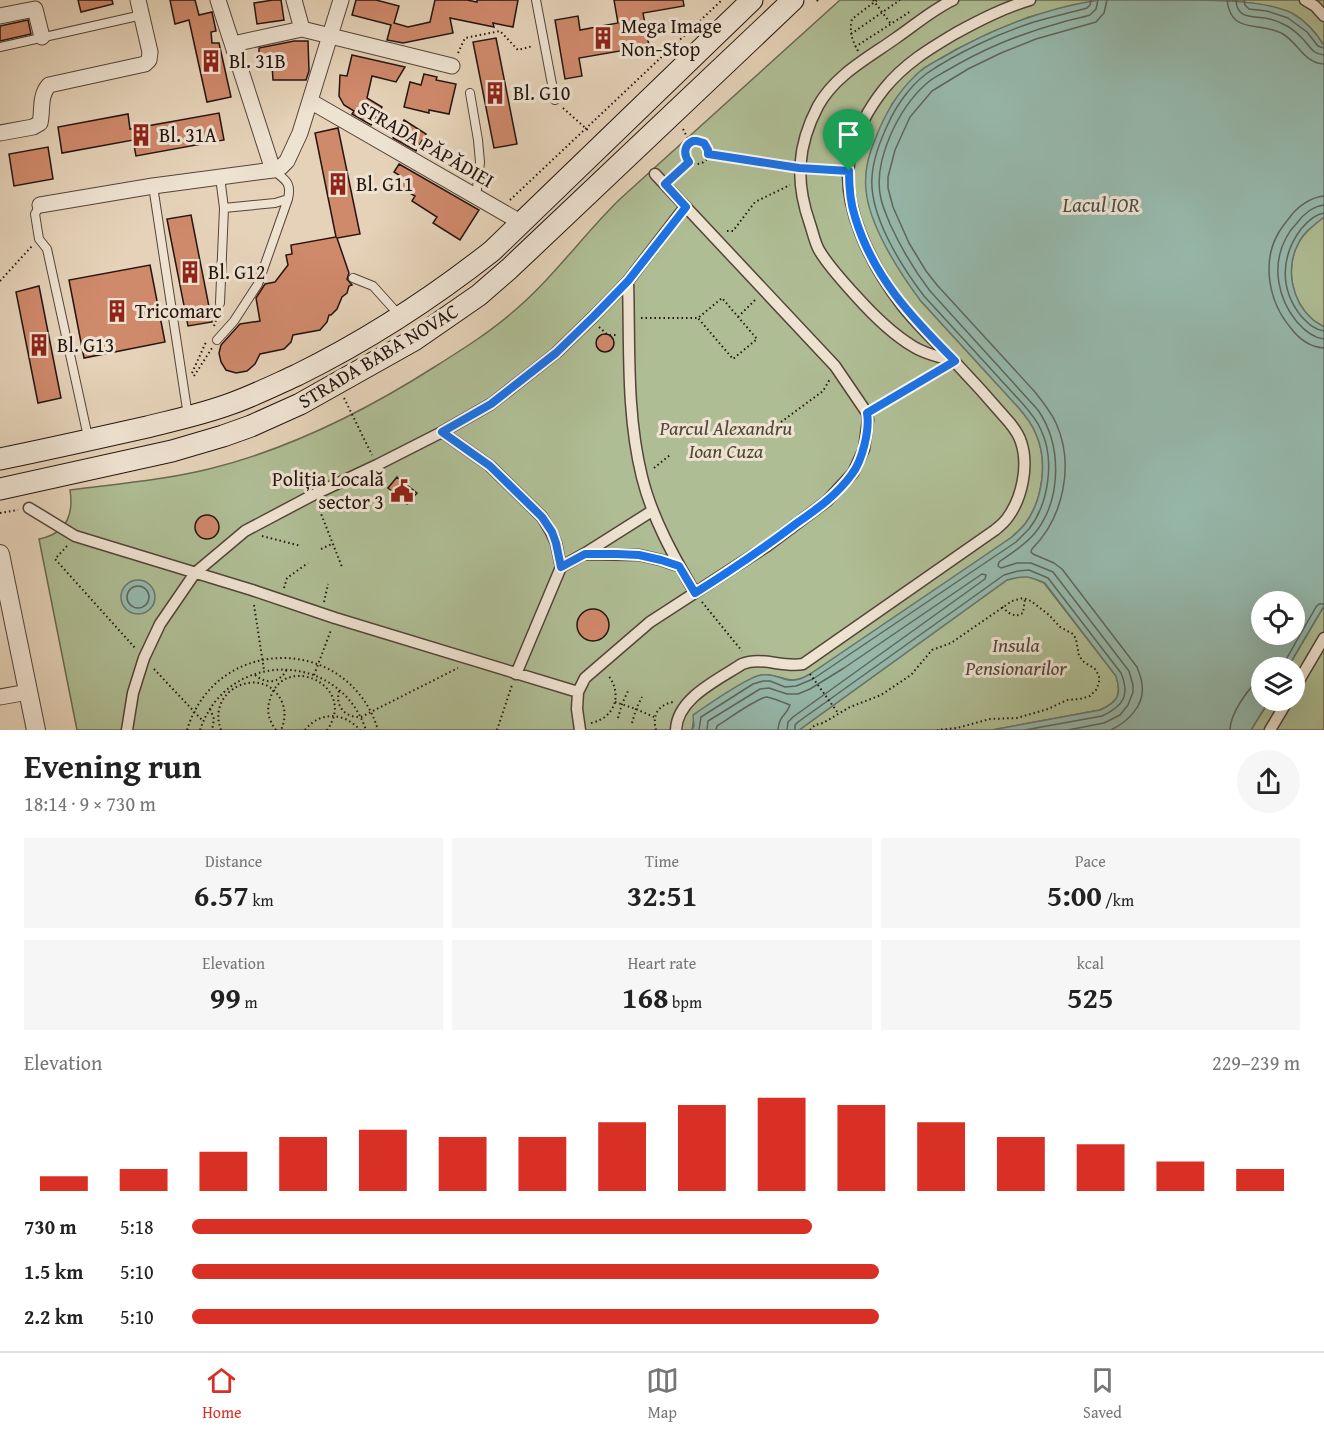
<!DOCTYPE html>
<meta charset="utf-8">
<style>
body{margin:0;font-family:"Gentium Book Plus",serif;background:#f6f6f6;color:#222;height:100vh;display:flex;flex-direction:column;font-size:22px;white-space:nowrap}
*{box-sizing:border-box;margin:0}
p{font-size:20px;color:#767676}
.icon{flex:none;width:33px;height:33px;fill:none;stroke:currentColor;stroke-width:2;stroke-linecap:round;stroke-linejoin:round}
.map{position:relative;height:730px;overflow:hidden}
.details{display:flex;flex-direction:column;background:#fff;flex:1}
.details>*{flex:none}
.controls{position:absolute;left:1251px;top:591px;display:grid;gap:12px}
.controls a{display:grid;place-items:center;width:54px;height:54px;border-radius:50%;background:#fff;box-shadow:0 6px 24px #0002;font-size:30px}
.pin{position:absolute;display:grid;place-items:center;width:51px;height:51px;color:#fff;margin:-62px -26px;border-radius:50% 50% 50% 0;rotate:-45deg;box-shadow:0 0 6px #0007}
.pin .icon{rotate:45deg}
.round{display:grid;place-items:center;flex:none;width:63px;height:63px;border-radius:32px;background:#f6f6f6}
.headline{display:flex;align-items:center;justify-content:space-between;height:102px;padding:0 24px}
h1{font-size:33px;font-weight:600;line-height:45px}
.stats{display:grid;grid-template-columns:repeat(3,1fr);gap:9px;height:102px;padding:6px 24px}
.stats div{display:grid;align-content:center;border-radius:0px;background:#f6f6f6;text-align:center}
.stats b{font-size:30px;font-weight:600}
.stats small{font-size:16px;font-weight:400}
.stats p{font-size:16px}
.chart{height:168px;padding:12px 24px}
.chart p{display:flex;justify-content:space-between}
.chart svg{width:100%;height:108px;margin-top:6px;stroke:#d93025;stroke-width:6}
ul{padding:0 24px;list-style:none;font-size:20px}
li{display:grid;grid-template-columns:96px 72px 1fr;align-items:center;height:45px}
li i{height:15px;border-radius:8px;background:#d93025}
.menu{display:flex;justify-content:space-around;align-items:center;height:84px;border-top:2px solid #e0e0e0;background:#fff;font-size:16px;color:#767676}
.menu a{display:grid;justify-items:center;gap:3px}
.menu .on{color:#d93025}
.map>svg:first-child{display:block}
</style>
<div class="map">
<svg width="1324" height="730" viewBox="0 0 1324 730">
<rect width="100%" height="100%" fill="#e5d2b8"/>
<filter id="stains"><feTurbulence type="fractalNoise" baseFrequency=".00333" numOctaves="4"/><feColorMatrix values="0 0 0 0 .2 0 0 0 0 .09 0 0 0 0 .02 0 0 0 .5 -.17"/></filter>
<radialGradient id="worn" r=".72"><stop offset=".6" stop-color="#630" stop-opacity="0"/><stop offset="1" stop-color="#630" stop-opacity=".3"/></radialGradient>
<path fill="#afbd94" stroke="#6a6952" stroke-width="1.5" d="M840,0H1099L1029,17L992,32L957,49L924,68L916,75L892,104L874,143L868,161L866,175L920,300L1018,407C1025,415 1032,424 1036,434C1048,461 1043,500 1025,524C1022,528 1016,533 1012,537C970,566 929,594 887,622C860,641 834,660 807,676C787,687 778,671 758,676C743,680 709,709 694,719L692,730H77L39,539C65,534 74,516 70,490C116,484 164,480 209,469C290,449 367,410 436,366C463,349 490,332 514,311C553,278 583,235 620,199Z
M1224,0H1324V46C1300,5 1266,5 1224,0Z
M1324,217V327C1320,324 1315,322 1312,319C1292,301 1285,269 1298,244C1303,233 1314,225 1324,217Z
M1029,576L1044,583L1116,676C1122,695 1118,702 1100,710L992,730H799L1007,580L1019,577Z
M1324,606V730H1251L1269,701L1294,700V668L1288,667Z"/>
<path fill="#96b8ab" stroke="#68776d" stroke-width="1.5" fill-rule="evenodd" d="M1099,0C1127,0 1154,0 1182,0C1213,0 1265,0 1292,13C1306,21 1316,32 1324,46V217C1314,225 1303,233 1298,244C1285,269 1292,301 1312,319C1315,322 1320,324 1324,327V606L1288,667L1262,668V700L1269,701L1251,730H992L1100,710C1118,702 1122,695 1116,676L1045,583C1028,576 1025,575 1007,580L799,730H692L694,726L693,715C708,705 745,678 761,675C783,672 785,689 810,674L1012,537C1016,533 1022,528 1025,524C1043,500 1048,461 1036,434C1032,424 1025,415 1018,407L920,300C899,272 869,225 866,190C864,172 869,153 876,137C885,114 897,93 915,76C923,67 935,62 945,56C992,29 1045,8 1099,0ZM1262,602H1294V634H1262Z
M121 597a17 17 0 1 1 34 0a17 17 0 1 1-34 0Z"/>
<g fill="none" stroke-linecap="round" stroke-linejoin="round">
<path stroke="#5d665d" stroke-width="1.5" d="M1107,0L1104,13L1096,22L1036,39L1001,53L968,69L932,91L910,117L895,150L888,177V188L893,207L909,243L926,271L937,285L1035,392C1043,402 1051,412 1056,423C1075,465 1063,518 1032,549L1031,552L1033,554L1054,563L1062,569L1137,667C1139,673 1142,679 1142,685C1145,706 1127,722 1111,730
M1227,0C1228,8 1230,16 1237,21C1248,29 1268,25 1283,34C1299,44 1304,63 1324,64
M1236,0C1237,19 1251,16 1265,18C1271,19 1277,21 1283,24C1290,27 1297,33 1302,38C1310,46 1312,54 1324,55
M1244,0L1245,5L1249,9L1267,11L1288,18L1307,32L1318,46L1324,48
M1324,196C1311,197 1297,207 1290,217C1286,222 1282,227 1279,232C1261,262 1269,302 1290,327C1298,338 1309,347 1324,348
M1324,205C1314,206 1303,214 1297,223C1293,227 1289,232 1286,238C1271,266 1278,299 1297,322C1304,330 1313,338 1324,339
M1324,213C1315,214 1307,222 1301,229C1281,256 1279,288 1301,316C1308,323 1314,330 1324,331
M127 597a11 11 0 1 1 22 0a11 11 0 1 1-22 0Z
M1283,668L1284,663L1316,607L1319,604H1324
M699,730L701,717L753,684L763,681H770L785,687L796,686L813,679L1016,542C1020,538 1025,533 1029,529C1049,503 1055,459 1041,430C1037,420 1029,411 1022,403L924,296C901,266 869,215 872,177C873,159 880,141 888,124C896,106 910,86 926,74C956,53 1000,33 1034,22C1051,17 1069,13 1087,8L1090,5L1091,0
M707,730L708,721L760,689L769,688L787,694H798L810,689L844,668L982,574L986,575L985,579L793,717L788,722L787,730
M716,730L717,726C727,720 758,697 767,697C772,698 785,703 790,705C787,715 779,715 778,730
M795,730V725L798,722L1004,575L1018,571L1029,570L1048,578L1121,673C1130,695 1124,706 1102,716L1025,730
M1068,730L1104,723L1120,715L1128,705L1133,692V685L1129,671L1053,572L1031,563H1017L1001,568L998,566L999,562C1012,553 1025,545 1035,533C1062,499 1062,445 1038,410L930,291C914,270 901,248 890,224C887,216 883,208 881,199C872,161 899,108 926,84C932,78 939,75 946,71C963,61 980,52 999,44C1020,35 1041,28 1063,22C1072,19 1081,18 1090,15L1096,9L1098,0
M1230,730C1230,715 1248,686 1262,679"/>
</g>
<path fill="#cf896b" stroke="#24150f" stroke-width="1.5" d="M78,0H112L113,4L81,12Z
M170,0H195L199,15L212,12L216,31L211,32L212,43H219L231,97L207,102L189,20L175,24Z
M273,0H281L284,20L257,24L254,3Z
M356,0H376L399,6L394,23L408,27L430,22L435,0H467L477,2V0H518L513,27L493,23L494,27L450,18L453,33L403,43L387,40L391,25L352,15Z
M614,0H683L684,6L643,13L649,46L579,58L582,76L565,79L555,20L578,16L580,30L618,23Z
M28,20L31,34L0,41V26Z
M496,38L517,144L494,148L473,42Z
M294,41H308L309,71L306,80H273L272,65H259V48Z
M352,55L405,67L396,82L372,76L367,98L382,107L371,125L352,114L354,111L344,105L339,96L340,75L347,76Z
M424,74L437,77L436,80L456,84L449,114L429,110V113L404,107L410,82L421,85Z
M219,113L224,140L136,156L133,140L62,153L58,127L128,114L130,129Z
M404,120L426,134L416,151L393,138Z
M338,128L360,234L337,238L349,273L347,279L352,285L349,286L347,293L342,297L337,309L331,315H329L327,322L320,330L293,335L291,342L284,349L260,354L255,364L247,371L236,373L226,370L221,362L219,353L221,345L240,324L260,321L256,298L265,284L275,282L288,265L286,255L292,254L291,245L336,237L315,133Z
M48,147L53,179L14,186L9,154Z
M399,164L479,210L460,240L433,223L437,217L412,201L415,196L394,184L399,175L394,172Z
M191,215L212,322L188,326L167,219Z
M150,265L165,342L84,358L69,280Z
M39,286L61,398L38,403L16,292Z
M596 343a9 9 0 1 1 18 0a9 9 0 1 1-18 0Z
M397,477L417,493L407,504L388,488Z
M195 527a12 12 0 1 1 24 0a12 12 0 1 1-24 0Z
M577 625a16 16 0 1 1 32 0a16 16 0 1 1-32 0Z"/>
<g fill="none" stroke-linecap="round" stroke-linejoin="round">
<g stroke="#544439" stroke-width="10">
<path id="service" d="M536,0L555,100
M0,47L142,15
M470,93L478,140L480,162L476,197
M220,177L224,208L275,203L288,199C292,182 285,180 273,170
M153,186L188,416
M40,205L35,214L39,239L47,249L88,437
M353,278L373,286L400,316
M220,303L224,208
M217,340L234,321L258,284L288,199"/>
</g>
<g stroke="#544439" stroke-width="13">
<path id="pedestrian" d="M953,0C932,10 915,25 896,38C868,58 835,75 818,106C797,146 795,182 810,224C813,233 815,243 819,250C827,264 845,284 856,296C873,315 892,334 914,347C925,354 940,357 953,361
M1305,0L1315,6L1324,16
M628,281C630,346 626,413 642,477C652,518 674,557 695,593
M442,432L490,466L542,517L551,532L556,543L561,567L516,674
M29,508L75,536L252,590L335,618L578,692
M585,554L639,555L661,560L679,566
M561,567L584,554L652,511
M1294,689L1324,638
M127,730L133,693L144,658L160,624L195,573L245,531L313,495L377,465L442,432L491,404L556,353L594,316L628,281L685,207
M580,730L577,709L578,692L585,678L650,622L767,546L827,501L853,473L864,449L868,420L867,413L835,366L655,174
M676,730C677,698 718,680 742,664C762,656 782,668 803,664L995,530C1000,526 1005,522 1008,517C1022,498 1029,465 1021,442C1019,435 1014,428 1009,422C991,401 973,381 954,361C936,342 917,325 901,304C872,266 838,202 851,153C857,130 869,108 884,89C904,64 929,49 956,33C980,20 1003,8 1030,0
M1270,730L1288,700"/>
</g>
<g stroke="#544439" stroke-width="17">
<path id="minor" d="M218,0L273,170
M294,0L302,29
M0,16L35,9L42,37
M233,44L302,29L452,66
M310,101L522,223
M0,133L33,127L40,123C43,110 39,96 49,85L145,64L149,60L150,52L138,0
M40,205L153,186L273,170L281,167L287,161L300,133L341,0
M0,697L28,692"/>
</g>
<g stroke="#544439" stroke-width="20">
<path id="tertiary" d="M0,554L36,730"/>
</g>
<g stroke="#24150f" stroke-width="23">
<path id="secondary" d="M0,459C49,449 98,438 147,427C175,420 203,414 230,404C253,396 275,385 297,375C366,341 431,299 492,251L752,0
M0,489L172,451L223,436L251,426L300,404L414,340L479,295L509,269L793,0"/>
</g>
<path stroke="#24150f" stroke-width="2" stroke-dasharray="1.5 3" stroke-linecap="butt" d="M817,0L819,3
M873,0L891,24
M851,34L900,0
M855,47L911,11
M858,51C852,40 849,32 852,19L877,0
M458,53L465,38L500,31L518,50L533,46
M563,108L590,132
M683,129L690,143
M685 152a12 12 0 1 1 24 0a12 12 0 1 1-24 0Z
M708,154L788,166
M812,168L836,170
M673,176L689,162
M510,200L722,0
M727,231H733L755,202L790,185
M0,281L32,246
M738,317L755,300
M641,318H698L722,298L757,339L733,359L698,318
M214,326L219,312
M599,327L608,335H617
M192,373L206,342
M194,376L212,348
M344,398L372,455
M877,407L939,370
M781,422L823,391L830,379
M654,468L670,455
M318,506L342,567
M0,513L18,510
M262,536L301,546
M67,546L55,559L136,649
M321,549L332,544
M284,588L287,578L308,563
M324,602L328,584
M702,602L742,651
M254,605L264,670
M1002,607L1009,613L1016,616L1023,613L1025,599
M154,669L203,721
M810,674L838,713
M255,675C267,685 280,683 287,669
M314,675L331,630
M339,691C335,706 345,718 361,717L458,668
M615,702L636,709L654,717
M210,709L214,719L212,730
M618,718L622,704L628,691
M591,723C615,718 623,694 608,675
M632,723L636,709L642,697
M187,730C216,634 349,634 378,730
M200,730C227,649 339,650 366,730
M221,730C205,688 265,663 282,702C286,712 285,721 281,730
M276,730C269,721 266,710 270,699C284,651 359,686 327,730
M305,730C320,711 344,712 360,730
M497,730L512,685
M656,730C652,715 658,705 673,702
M810,730L815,725L823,723L850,707L881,695L911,675L932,650L951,643L1012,601L1023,598L1031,601L1049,615L1060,627L1073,634L1076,639L1079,656L1084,662L1095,669L1099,676V683L1096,690L1090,696L1080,699L1067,700L1048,709L1017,718L990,719L957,728L937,730"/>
<use href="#service" stroke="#eee2d1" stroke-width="8"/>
<use href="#pedestrian" stroke="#eee2d1" stroke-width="10"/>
<use href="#minor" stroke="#eee2d1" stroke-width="15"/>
<use href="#tertiary" stroke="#eee2d1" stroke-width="18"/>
<use href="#secondary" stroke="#eee2d1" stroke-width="21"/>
</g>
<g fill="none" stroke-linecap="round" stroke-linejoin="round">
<g stroke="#fff" stroke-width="12">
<path id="route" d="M693,141H697L704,143L708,150V154L799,168L849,171C849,186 850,202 855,217C873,277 912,318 955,361L867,413C870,430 862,461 852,474C837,495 817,509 797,523C764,548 730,571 695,593L679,566L661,560L639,555L617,554H585L561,567L556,543L552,532L542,517L490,466L442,432L491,404L556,353L594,316L628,281L686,207L665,184L689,162C683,154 684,145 693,141Z"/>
</g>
<use href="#route" stroke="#1a73e8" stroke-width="8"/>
</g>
<defs>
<g id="building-bare" transform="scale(1.8)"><path d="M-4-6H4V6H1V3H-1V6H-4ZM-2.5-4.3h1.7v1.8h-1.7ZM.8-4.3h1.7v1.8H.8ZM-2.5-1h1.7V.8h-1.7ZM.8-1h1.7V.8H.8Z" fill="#8f2418" stroke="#eee2d1" stroke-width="2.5" paint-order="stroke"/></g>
<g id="civic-bare" transform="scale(1.8)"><path d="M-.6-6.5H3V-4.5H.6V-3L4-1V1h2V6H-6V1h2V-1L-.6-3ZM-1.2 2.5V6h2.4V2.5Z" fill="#8f2418" stroke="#eee2d1" stroke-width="2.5" paint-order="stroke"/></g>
</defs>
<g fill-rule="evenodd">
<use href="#building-bare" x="603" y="38"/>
<use href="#building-bare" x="211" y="61"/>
<use href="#building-bare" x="495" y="93"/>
<use href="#building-bare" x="141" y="135"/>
<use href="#building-bare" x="338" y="184"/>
<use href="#building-bare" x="190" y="272"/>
<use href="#building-bare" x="117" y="311"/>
<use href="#building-bare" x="39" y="345"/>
<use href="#civic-bare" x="402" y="491"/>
</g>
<g text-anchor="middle" stroke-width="6" stroke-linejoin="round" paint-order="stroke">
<g font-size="20" fill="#24150f" stroke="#eee2d1" text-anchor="start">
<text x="621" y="33">Mega Image<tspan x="621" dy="23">Non-Stop</tspan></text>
<text x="229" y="68">Bl. 31B</text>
<text x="513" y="100">Bl. G10</text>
<text x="159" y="142">Bl. 31A</text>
<text x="356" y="191">Bl. G11</text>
<text x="208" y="279">Bl. G12</text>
<text x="135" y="318">Tricomarc</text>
<text x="57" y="352">Bl. G13</text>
<text x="384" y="486" text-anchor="end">Poliția Locală<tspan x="384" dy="23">sector 3</tspan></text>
</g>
<g font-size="20" fill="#24150f" stroke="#eee2d1">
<text transform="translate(426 144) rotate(30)" y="7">STRADA PĂPĂDIEI</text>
<text transform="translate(378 356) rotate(-31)" y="7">STRADA BABA NOVAC</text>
</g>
<g font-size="20" font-style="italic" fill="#4e4737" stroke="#eee2d1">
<text x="726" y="435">Parcul Alexandru<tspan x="726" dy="23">Ioan Cuza</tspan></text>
<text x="1016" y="652">Insula<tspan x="1016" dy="23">Pensionarilor</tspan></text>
</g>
<g font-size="21" font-style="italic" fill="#4c4e46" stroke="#eee2d1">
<text x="1101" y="212">Lacul IOR</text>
</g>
</g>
<rect width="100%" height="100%" filter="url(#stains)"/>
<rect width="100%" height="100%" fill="url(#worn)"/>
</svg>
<div class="controls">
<a><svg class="icon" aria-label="locate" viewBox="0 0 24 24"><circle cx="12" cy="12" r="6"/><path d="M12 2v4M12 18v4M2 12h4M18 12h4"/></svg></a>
<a><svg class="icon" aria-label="layers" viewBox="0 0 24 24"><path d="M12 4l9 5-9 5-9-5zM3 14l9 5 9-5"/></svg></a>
</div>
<div class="pin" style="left:849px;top:171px;background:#1e9e55"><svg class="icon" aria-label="arrive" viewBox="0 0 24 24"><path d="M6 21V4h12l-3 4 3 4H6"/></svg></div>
</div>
<section class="details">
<div class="headline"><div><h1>Evening run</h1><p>18:14 · 9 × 730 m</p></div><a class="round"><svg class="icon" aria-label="share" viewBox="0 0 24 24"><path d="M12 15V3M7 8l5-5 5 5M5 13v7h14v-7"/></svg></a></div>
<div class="stats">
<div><p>Distance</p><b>6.57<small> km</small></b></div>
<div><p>Time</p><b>32:51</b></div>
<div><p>Pace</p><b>5:00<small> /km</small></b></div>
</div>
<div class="stats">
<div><p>Elevation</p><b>99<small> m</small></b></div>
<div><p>Heart rate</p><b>168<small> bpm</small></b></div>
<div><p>kcal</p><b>525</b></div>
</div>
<div class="chart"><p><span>Elevation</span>229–239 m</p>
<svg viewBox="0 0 160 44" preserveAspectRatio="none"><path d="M5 44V38M15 44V35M25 44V28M35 44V22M45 44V19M55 44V22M65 44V22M75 44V16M85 44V9M95 44V6M105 44V9M115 44V16M125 44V22M135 44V25M145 44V32M155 44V35"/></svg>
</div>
<ul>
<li><b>730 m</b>5:18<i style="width:56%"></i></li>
<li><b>1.5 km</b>5:10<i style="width:62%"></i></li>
<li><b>2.2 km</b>5:10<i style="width:62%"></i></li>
</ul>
</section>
<nav class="menu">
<a class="on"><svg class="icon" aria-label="home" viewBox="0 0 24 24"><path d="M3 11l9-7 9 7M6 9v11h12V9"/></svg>Home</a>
<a><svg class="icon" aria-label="map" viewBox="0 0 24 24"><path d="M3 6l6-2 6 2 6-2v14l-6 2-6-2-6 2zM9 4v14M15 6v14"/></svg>Map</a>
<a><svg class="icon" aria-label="saved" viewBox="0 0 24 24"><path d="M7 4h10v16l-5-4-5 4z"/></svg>Saved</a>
</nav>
